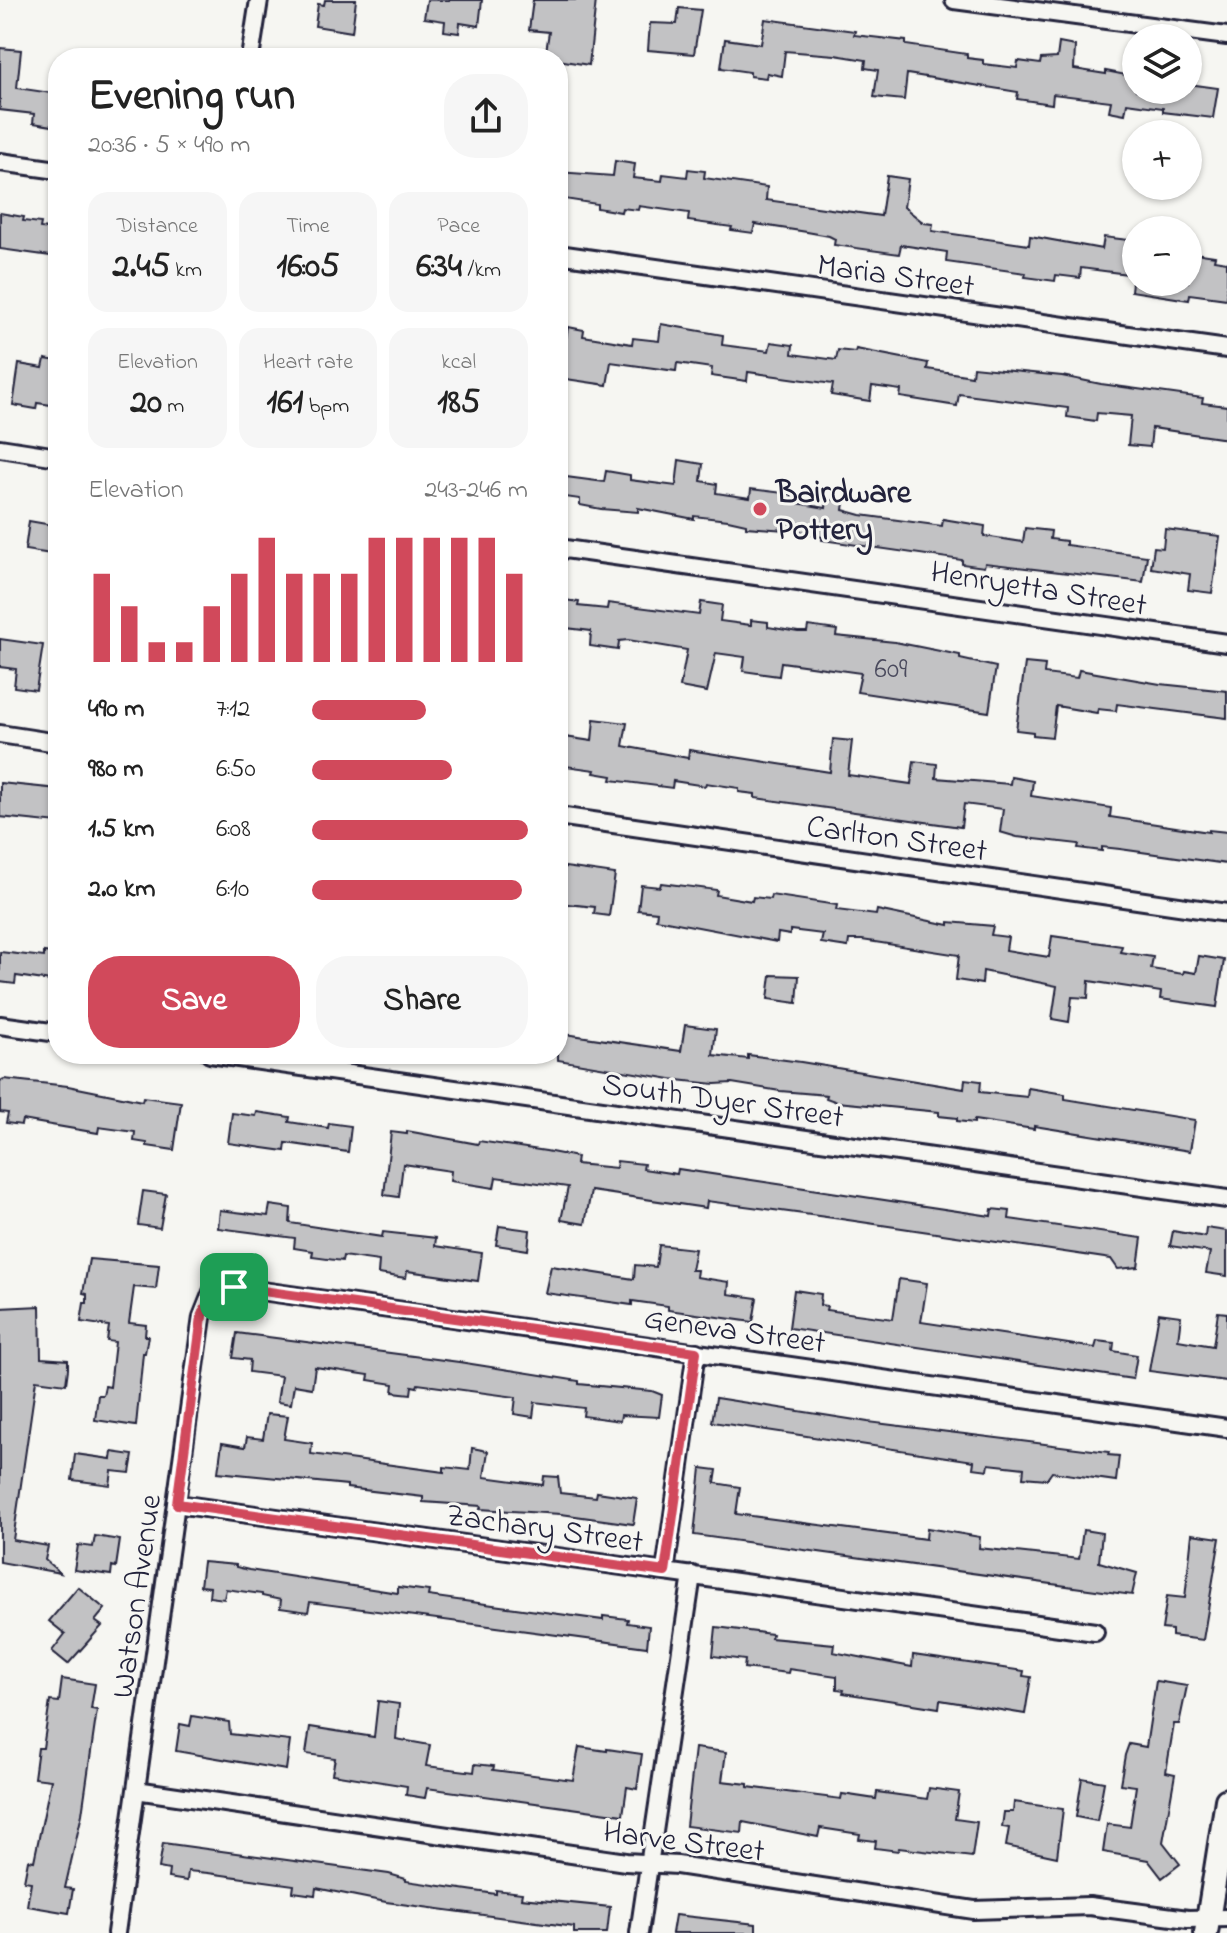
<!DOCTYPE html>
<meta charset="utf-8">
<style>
body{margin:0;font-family:"Indie Flower",sans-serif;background:#f6f6f6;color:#222;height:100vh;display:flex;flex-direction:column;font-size:30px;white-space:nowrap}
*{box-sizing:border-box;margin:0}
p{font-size:26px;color:#767676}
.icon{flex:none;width:44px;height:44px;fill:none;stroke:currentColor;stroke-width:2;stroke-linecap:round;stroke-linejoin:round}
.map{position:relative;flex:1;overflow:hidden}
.details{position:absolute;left:48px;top:48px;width:520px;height:1016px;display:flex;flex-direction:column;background:#fff;border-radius:32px;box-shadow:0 2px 6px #0004}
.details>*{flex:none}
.tools{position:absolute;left:1122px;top:24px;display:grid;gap:16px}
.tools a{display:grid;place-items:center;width:80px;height:80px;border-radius:50%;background:#fff;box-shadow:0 2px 6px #0004;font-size:40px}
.pin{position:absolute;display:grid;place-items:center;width:68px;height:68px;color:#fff;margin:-34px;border-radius:16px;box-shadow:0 4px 12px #0006}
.round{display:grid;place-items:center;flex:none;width:84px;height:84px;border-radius:32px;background:#f6f6f6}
.summary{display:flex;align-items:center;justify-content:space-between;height:136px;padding:0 40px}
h1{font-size:44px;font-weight:700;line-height:60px}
.metrics{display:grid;grid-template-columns:repeat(3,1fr);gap:12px;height:136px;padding:8px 40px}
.metrics div{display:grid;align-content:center;border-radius:20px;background:#f6f6f6;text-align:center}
.metrics b{font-size:34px;font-weight:700}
.metrics small{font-size:22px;font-weight:400}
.metrics p{font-size:22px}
.chart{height:224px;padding:16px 40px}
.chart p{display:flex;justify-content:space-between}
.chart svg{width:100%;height:144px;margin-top:8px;stroke:#d1495b;stroke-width:6}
.action{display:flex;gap:16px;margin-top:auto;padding:16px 40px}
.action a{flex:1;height:92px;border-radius:32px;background:#d1495b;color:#fff;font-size:32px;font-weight:700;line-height:92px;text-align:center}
.action a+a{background:#f6f6f6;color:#222}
ul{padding:0 40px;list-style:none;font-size:26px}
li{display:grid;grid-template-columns:128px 96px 1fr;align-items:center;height:60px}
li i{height:20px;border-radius:10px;background:#d1495b}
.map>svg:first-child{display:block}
</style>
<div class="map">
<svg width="1227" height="1933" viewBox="0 0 1227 1933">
<rect width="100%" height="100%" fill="#f6f6f2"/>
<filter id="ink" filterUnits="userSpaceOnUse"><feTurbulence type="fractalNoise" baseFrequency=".0125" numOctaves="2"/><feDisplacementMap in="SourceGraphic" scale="16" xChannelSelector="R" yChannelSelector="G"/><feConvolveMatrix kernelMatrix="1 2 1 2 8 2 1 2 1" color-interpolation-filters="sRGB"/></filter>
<g filter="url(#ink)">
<path fill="#c2c2c4" stroke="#22223b" stroke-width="2" d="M325,0H356L352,32L315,26L318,4L324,5Z
M427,0H482L479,26L460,23L459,33L444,31L445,21L424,18Z
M533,0H596L589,65L545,58L549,32L529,30Z
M679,8L701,10L694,54L648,50L650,23L677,24Z
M765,19L855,31L854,35L906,41V45L967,54V58L983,60V64L1017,68L1018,61L1040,64L1041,59L1057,58L1059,43L1075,46L1074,69L1106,74V71L1136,77V90H1188V84L1218,88L1213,118L1163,112V108L1127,103L1125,114L1109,111L1111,101L1053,94L1052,104L1017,99L1018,92L907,74L904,100L874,97L878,70L865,68L866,60L835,55L785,51L782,76L767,73L766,78L750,76V72L721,68L725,39L761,44Z
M0,48L21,50L17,88L58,94V127L33,123L34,114L0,110Z
M615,161L635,164L633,178L662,181L663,174L687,177L688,169L705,171L704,178L767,187L766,200L881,216L887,176L908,179L904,207L924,223L933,224L932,231L1029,245L1030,236L1102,249L1104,237L1136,241V275L1081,268L1080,278L1056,275L1055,281L1025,277L1026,273L946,262L947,252L901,245L899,254L834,245L835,239L829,236L807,232L755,224L753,233L731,230L732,227L688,221L689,213L639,206L638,210L622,208L621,212L597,208V204L558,198V172L613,176Z
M0,213L24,217L23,221L41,223L40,228L58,230V257L0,249Z
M1188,252L1215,256L1214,260L1227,262V299L1190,294L1189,300L1131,291L1132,282H1188Z
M661,324L723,335L722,345L769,351L771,342L793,345L792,354L836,360L838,350L855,352L856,349L928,363L927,369L972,376L973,367L1062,376L1101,384L1203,398L1202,403L1227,406V439L1152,428L1150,447L1128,445L1131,416L1097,413L1096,421L1067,417L1068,408L959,394L957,406L900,397L901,390L872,386L870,401L831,395L833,384L748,372L747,381L711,376L712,368L677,363L676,371L611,362L607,385L559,378L568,327L584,330L583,336L632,344L633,338L659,341Z
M45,359L58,361V406L37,403L36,409L13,405L19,364L43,368Z
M679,460L703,464L701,481L717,484L716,493L750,498L751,489L792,494L791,502L826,508L827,499L844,502L843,510L861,515L942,526L943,519L985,526L984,536L1023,542L1025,528L1051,531L1050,539L1066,541V545L1147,556L1143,582L985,563L984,567L962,564V560L822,540V537L799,531L746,527V524L728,520L694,516V519L638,508V512L601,509L580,505V499L558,496V476L604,482L606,471L630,475V480L676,486Z
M29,521L58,526V555L25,550Z
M1165,529L1220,536L1212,593L1188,590L1190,574L1151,568L1154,547L1163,548Z
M558,599L579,602L578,606L607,609L608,603L699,615L701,602L722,605L720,621L751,625V620L768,622V627L798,632H807L808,626L837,630L836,636L895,642L960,655V659L996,667L989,712L857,692L861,673L781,662L779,676L743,671L745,657L716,653L707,692L680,687L687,650L628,640L619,641L618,650L590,646L591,631L558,627Z
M0,639L43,645L36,690L14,687L16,669L0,667Z
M1025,663L1045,665L1044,674L1077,678L1079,670L1160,684L1227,691V718L1117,704L1116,711L1098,709L1097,713L1056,706L1052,737L1033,735V732L1016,730Z
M594,719L627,723L623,746L688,758L689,750L830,772L833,739L852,741L848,775L911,784L914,761L937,764L936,778L1010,784L1011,777L1033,781L1031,796L1111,808L1110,817L1209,832V830L1227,832V864L1120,849L1102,847V851L1078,848L1079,844L1017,837L1000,832L1003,809L964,804L961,827L755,798V794L739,792V788L706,783L705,786L673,781L672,788L611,780L612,776L594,773L595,770L558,765V736L592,741Z
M0,783L58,789V823L0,817Z
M558,866L615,874L609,916L594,914L595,907L558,903Z
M661,883L717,890L716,895L752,901L753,897L770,899L771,895L837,905L836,910L876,915L877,910L949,925V922L993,926L991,935L1008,937L1006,950L1049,957L1052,936L1122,946L1120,952L1153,957L1151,969L1183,974L1184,971L1196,973L1199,956L1224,960L1217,1007L1160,999L1161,992L1089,981L1088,998L1072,997L1069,1022L1052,1019L1057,986L983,971L982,984L956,980L959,955L862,940H849L848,947L821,943L823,934L790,930V935L778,933L777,942L656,919L657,912L638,910L641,885L660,887Z
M0,952L44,957V952L58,954V982L16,976L15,984L0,982Z
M771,975L799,976L797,1003L768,999Z
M685,1025L716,1029L713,1055L748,1059V1055L801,1062L964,1089L965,1079L981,1081L980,1092L1027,1097L1028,1088L1065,1094V1099L1195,1120L1190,1151L1034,1126V1129L974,1120V1123L957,1121V1118L939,1116V1112L837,1102L826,1098L827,1095L780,1091L732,1083L715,1084L677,1080L558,1060V1033L681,1051Z
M4,1079L68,1086L142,1101L143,1097L181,1102L174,1150L147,1146V1143L134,1141L135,1132L99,1127L98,1133L22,1120L21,1125L6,1123L8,1113L0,1112V1081Z
M257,1112L290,1117L289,1122L328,1128L329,1123L351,1126L348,1152L286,1143L285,1151L228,1143L232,1113L256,1116Z
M407,1131L478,1144L479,1141L546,1151L577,1157L576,1164L616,1168L617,1161L644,1164L643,1169L677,1174L678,1169L991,1216L992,1209L1010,1211L1009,1219L1142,1238L1138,1267L1118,1269L1111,1259L841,1219L707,1201L706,1208L591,1191L585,1224L561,1220L568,1187L496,1177L494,1188L450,1181L451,1171L403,1164L399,1197L384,1195L391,1132L407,1134Z
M143,1191L166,1194L160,1228L138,1225Z
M270,1205L291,1208L290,1223L382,1237L383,1232L436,1238L435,1246L482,1253L478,1281L407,1271L406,1278L378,1274L379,1261L343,1256L342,1261L312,1257L313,1251L294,1248L295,1238L218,1228L220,1210L268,1216Z
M499,1226L530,1230L528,1250L496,1245Z
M1206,1228L1227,1231V1276L1206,1273L1210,1252L1170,1246L1173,1231L1205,1237Z
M659,1245L695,1249L691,1270H697L696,1277L729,1282L728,1294L757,1298L753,1322L668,1310V1306L632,1301V1305L545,1293L551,1266L634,1279L635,1265L656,1267Z
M89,1259L159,1265L156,1289L134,1287L129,1323L146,1325L145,1336H148L145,1353H143L136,1426L95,1420L98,1395H103L105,1386L110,1387L115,1342L107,1341L109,1326L81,1322L84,1303H87V1294L83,1293Z
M899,1279L927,1283L921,1322L1095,1348L1097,1341L1114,1343L1113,1351L1137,1355L1133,1379L789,1328L794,1290L821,1294L820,1305L827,1306L826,1310L893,1319Z
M40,1306L41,1358L68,1360V1369L66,1384L36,1380L13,1540L48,1546L45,1560L60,1573L0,1562V1308Z
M1218,1312L1227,1313V1381L1149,1371L1159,1313L1181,1316L1178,1340L1213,1346Z
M237,1333L459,1362L579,1381V1384L652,1391L662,1395L659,1417L621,1415L620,1421L583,1416L584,1408L535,1402L533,1417L514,1414L516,1397L418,1384L417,1387L412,1386L411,1394L393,1392L394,1384L368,1380L369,1375L315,1367L312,1388L294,1385L291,1404L277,1402L281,1376L249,1372L250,1360L233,1358Z
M716,1398L868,1422L1109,1452L1108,1455L1119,1456L1116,1481L1052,1472L1047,1479L1023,1477L1024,1468L989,1464L988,1470L973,1468L974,1461L712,1422Z
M267,1414L288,1416L284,1439L312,1443L311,1454L444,1472V1467L470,1470L472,1448L488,1451L484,1477L543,1485L544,1476L558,1477L560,1493L596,1497L597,1492L637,1498L633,1524L561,1514L480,1509L481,1506L423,1502V1497L347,1488V1485L218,1472L222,1443L245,1447L247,1437L263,1439Z
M112,1452L133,1455L130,1473L112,1471L110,1485L72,1480L75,1454L111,1459Z
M701,1468L717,1470L715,1483L740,1487L736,1514L926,1539L927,1528L980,1537L979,1548L1079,1559L1083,1530L1102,1533L1099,1562L1137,1573L1132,1595L694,1535Z
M1192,1534L1220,1538L1203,1640L1172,1636V1630L1162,1629L1167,1596L1185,1598Z
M95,1536L120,1540L116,1567L112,1566L111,1575L74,1570L78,1545L93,1547Z
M203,1562L236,1565V1567L249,1570L398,1593V1587L429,1591L428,1596L493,1605L603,1620V1616L628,1619L627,1623L649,1626L647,1647L310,1602L308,1612L280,1608L281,1600L262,1596V1594L226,1589L224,1599L209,1597L210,1587L200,1586Z
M78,1587L105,1609L95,1621L102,1626L68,1664L52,1651L65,1634L49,1621Z
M716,1627L772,1634L771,1638L834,1644L833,1652L912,1667L913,1655L1024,1671L1023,1676L1031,1677L1025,1714L940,1700L939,1708L843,1693L844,1690L837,1689V1676L789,1669L788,1673L744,1668L745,1660L713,1656Z
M62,1679L95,1684L91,1709L97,1710L82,1814L65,1888L73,1889L69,1913L27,1906L31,1882L24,1881L28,1860L34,1861L51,1780L34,1778L38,1748H43L50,1701L59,1702Z
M1156,1681L1187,1686L1179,1724H1174L1166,1772L1175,1774L1163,1842L1180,1864L1162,1878L1148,1860L1103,1852L1107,1824L1130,1827L1136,1786L1120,1784L1125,1755L1129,1744L1146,1747Z
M378,1701L399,1704L396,1739L430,1745L426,1766L474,1772L475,1764L494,1766L493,1770L573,1780L579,1747L607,1751V1749L642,1754L637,1789L627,1787L623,1815L427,1788L425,1798L406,1795L407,1786L332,1774L335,1758L306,1754L310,1727L374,1737Z
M192,1716L229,1722L230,1734L290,1741L286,1770L176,1751L180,1724L190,1726Z
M695,1748L726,1752L722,1781L748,1784V1787L841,1799L842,1794L876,1799L877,1792L927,1799L929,1788L959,1792L955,1819L977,1822L972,1857L899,1848L898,1851L875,1848L876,1841L859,1839L860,1834L820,1828L818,1837L743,1822L742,1833L686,1826Z
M1082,1778L1104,1782L1097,1821L1076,1817Z
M1014,1802L1063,1809L1057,1857L1006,1846L1009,1828L1002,1827L1004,1812H1013Z
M163,1843L389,1874L406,1879V1881L496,1894V1890L522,1893L521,1898L610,1907L607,1933H574V1927L386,1902L316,1888L315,1895L293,1892L294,1885L208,1873L188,1871L187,1881L168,1878L169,1870L159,1868Z
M675,1915L756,1924V1933H672Z"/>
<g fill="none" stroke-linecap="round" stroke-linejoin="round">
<g stroke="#22223b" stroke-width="22">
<path id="street" d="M954,0L1227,36
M250,58L259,0
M0,162L58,170
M558,254L1227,349
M0,448L58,457
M558,548L1227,643
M0,734L58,743
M558,816L1227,913
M0,1025L58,1033
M210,1054L1227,1199
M177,1504L1095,1632
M665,1572L696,1352
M136,1790L626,1862L677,1865L974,1910L1089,1906L1188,1919L1227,1918
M116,1933L202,1317L212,1292L234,1287L1227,1428
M639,1933L692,1575"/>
</g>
<g stroke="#22223b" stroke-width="28">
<path id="secondary" d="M1206,1933L1227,1800"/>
</g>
<use href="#street" stroke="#f6f6f2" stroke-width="16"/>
<use href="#secondary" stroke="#f6f6f2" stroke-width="22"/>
</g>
</g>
<g fill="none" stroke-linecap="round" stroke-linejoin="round" filter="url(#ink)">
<g stroke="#fff" stroke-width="16">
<path id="route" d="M234,1287L696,1352L665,1572L177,1504L202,1317L212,1292Z"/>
</g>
<use href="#route" stroke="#d1495b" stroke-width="10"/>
</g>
<circle fill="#d1495b" stroke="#f6f6f2" stroke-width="3" cx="760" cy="509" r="8"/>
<g text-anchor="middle" stroke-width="6" stroke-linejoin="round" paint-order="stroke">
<g font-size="28" fill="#4a4a5d">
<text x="891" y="677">609</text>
</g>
<g font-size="32" fill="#22223b" stroke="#f6f6f2">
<text transform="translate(896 274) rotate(8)" y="11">Maria Street</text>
<text transform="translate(1039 587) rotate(9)" y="11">Henryetta Street</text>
<text transform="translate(897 837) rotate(8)" y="11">Carlton Street</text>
<text transform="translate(723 1099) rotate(8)" y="11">South Dyer Street</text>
<text transform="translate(735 1329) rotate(8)" y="11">Geneva Street</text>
<text transform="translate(545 1527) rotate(8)" y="11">Zachary Street</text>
<text transform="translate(135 1596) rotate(-82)" y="11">Watson Avenue</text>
<text transform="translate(684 1840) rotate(7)" y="11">Harve Street</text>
</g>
<g font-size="32" font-weight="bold" fill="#22223b" stroke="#f6f6f2" text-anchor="start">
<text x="776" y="502">Bairdware<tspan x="776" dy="37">Pottery</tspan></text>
</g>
</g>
</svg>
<div class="tools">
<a><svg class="icon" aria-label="layers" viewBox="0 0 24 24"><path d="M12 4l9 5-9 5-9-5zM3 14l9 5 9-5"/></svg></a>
<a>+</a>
<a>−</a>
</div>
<div class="pin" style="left:234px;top:1287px;background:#1e9e55"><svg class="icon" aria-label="arrive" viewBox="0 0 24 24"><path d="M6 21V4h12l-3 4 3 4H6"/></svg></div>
<section class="details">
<div class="summary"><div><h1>Evening run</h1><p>20:36 · 5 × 490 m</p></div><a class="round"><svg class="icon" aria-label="share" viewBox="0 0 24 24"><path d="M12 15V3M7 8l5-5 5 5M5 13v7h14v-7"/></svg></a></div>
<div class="metrics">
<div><p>Distance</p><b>2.45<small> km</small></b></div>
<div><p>Time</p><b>16:05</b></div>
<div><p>Pace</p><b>6:34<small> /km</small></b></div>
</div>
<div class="metrics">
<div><p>Elevation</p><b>20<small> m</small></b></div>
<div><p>Heart rate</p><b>161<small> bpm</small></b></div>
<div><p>kcal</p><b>185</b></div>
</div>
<div class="chart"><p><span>Elevation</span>243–246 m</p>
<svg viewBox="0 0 160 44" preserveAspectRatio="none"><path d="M5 44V17M15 44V27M25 44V38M35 44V38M45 44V27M55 44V17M65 44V6M75 44V17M85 44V17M95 44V17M105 44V6M115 44V6M125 44V6M135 44V6M145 44V6M155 44V17"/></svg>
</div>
<ul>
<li><b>490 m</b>7:12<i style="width:53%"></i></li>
<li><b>980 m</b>6:50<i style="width:65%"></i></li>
<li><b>1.5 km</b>6:08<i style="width:100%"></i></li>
<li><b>2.0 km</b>6:10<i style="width:97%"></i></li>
</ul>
<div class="action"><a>Save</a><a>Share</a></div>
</section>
</div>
